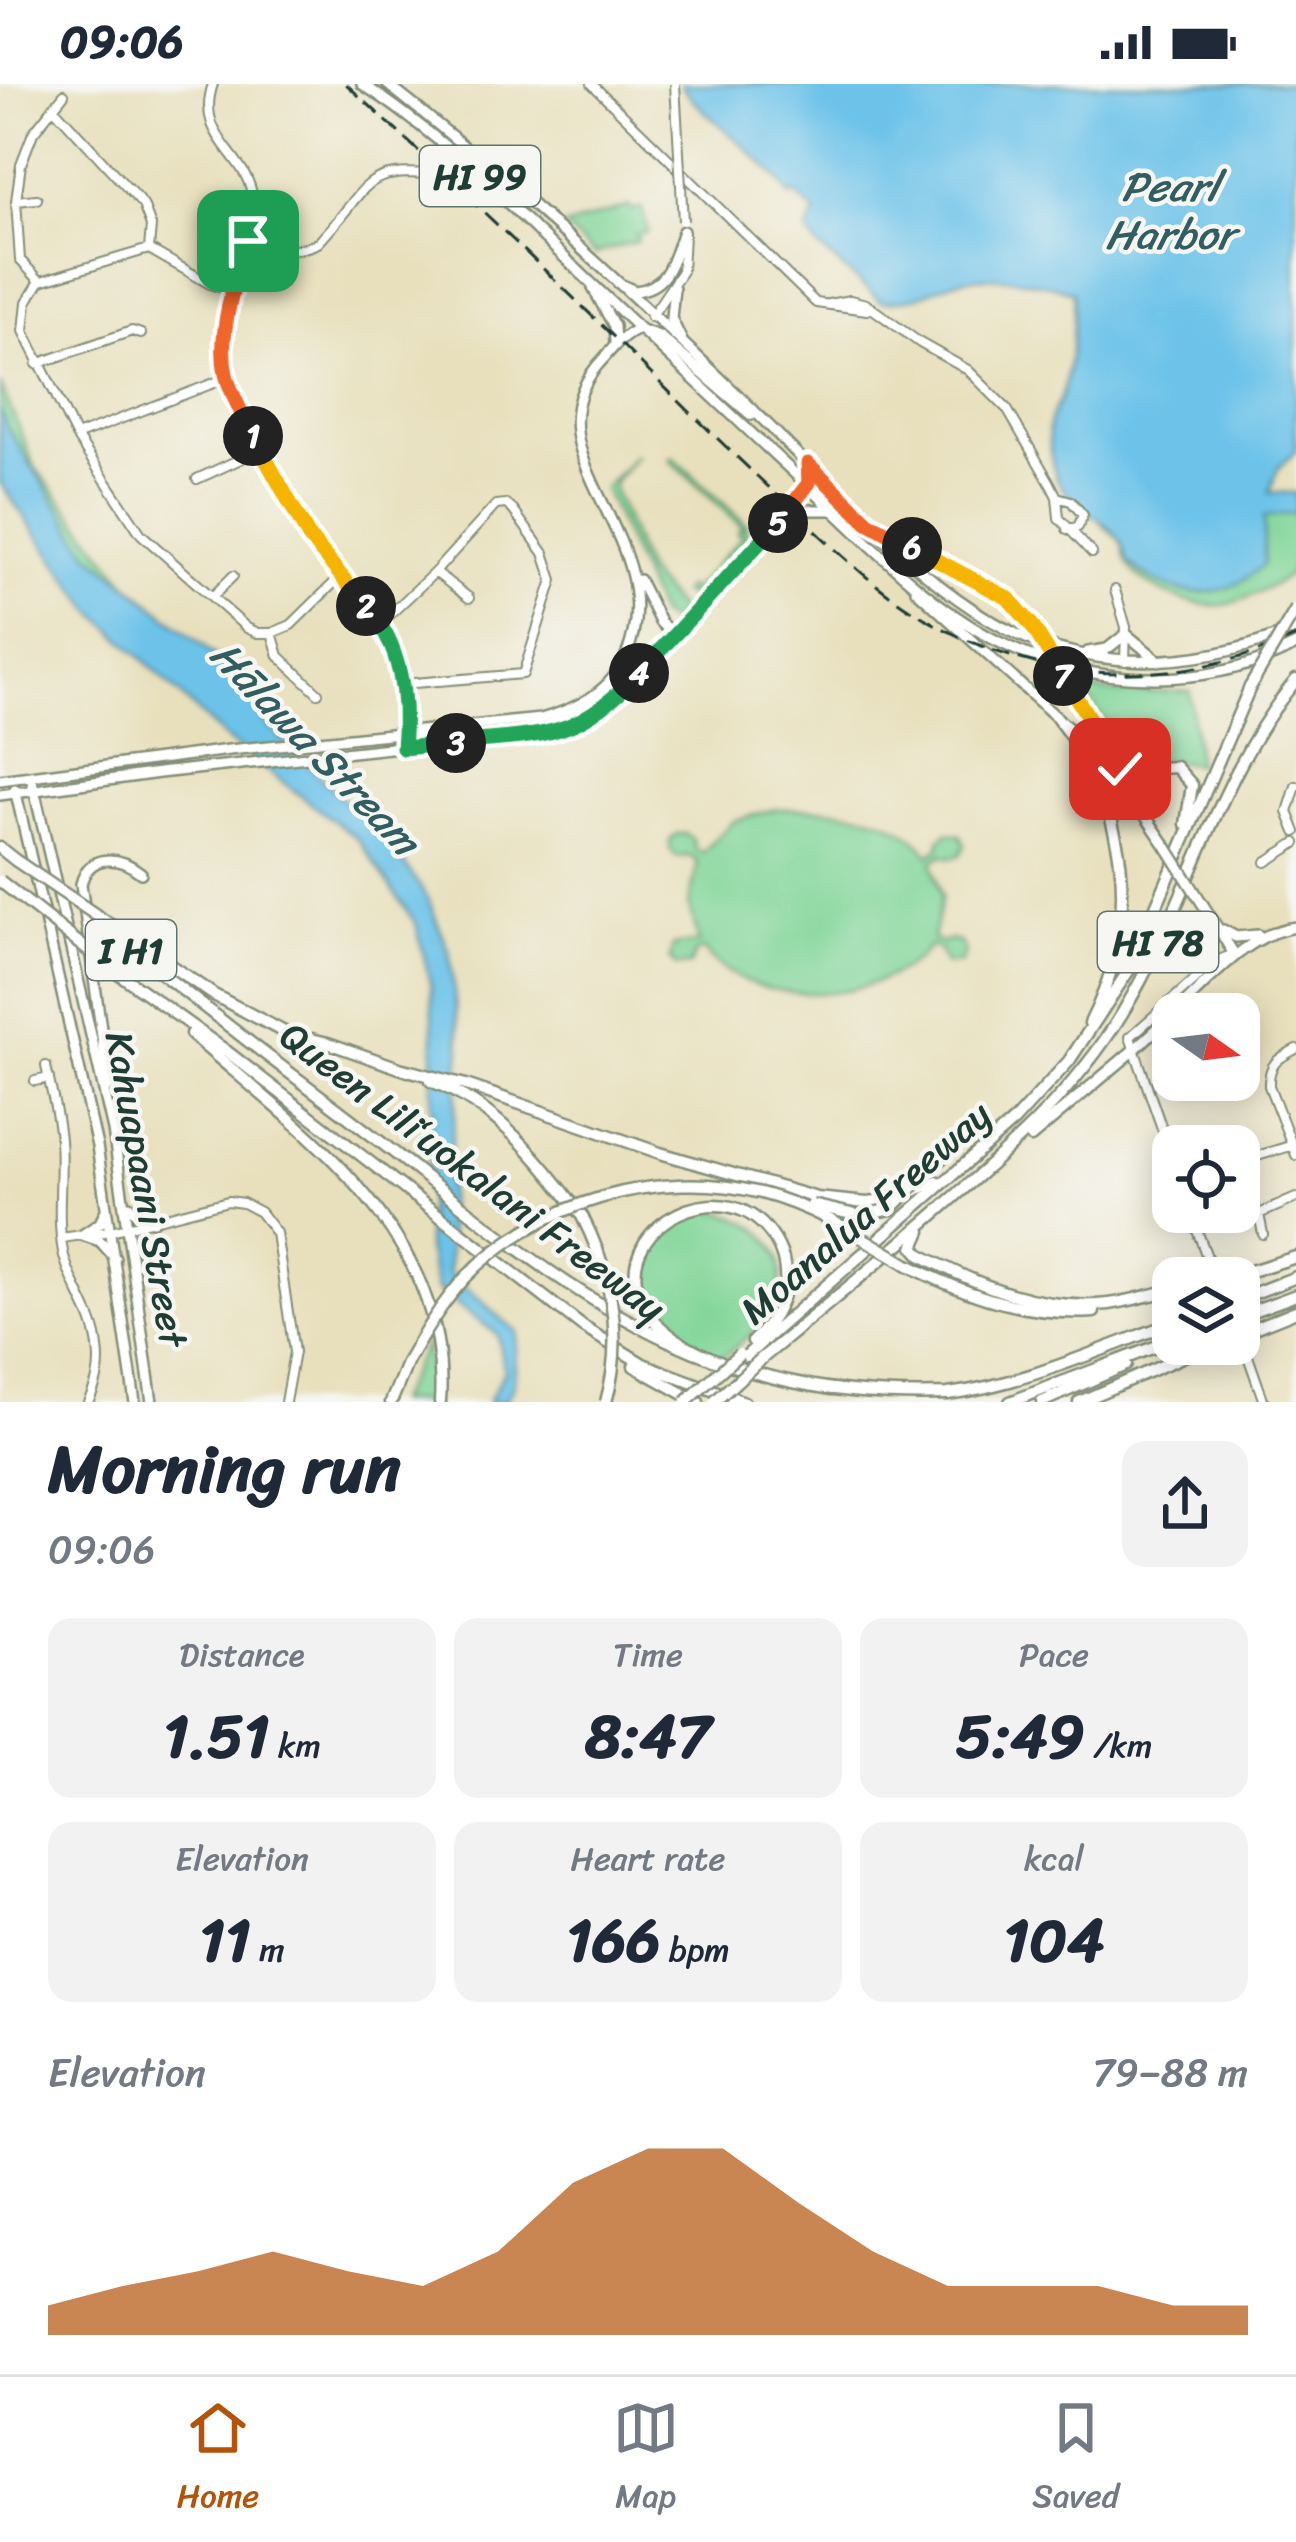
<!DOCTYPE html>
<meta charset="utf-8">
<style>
body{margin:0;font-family:Sriracha,sans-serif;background:#f2f2f3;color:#1f2937;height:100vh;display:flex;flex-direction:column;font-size:45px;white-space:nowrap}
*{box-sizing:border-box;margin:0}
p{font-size:39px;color:#747a83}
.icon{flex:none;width:66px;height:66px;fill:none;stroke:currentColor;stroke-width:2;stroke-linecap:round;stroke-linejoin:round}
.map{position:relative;height:1318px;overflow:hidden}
.sheet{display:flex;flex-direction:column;background:#fff;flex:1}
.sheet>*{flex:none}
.needle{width:78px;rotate:104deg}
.buttons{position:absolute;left:1152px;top:909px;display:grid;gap:24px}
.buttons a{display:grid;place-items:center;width:108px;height:108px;border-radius:24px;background:#fff;box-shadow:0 6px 30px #0003;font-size:60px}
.pin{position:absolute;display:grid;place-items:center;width:102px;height:102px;color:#fff;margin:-51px;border-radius:24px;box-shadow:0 6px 18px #0006}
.km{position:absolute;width:60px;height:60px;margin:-30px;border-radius:50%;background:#222;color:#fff;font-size:33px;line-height:60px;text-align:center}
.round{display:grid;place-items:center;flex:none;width:126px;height:126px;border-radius:24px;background:#f2f2f3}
.summary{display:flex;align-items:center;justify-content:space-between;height:204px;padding:0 48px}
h1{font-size:66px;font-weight:700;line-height:90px}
.stats{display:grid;grid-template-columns:repeat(3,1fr);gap:18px;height:204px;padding:12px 48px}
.stats div{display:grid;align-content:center;border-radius:24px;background:#f2f2f3;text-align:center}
.stats b{font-size:60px;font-weight:700}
.stats small{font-size:33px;font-weight:400}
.stats p{font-size:33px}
.chart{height:336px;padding:24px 48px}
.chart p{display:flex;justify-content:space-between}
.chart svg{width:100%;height:216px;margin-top:12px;fill:#b45309;opacity:.7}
.status{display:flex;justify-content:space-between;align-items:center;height:84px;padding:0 60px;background:#fff;direction:ltr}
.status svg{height:33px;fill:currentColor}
.tab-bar{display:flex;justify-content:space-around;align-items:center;height:168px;border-top:3px solid #e0e1e3;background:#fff;font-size:33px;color:#747a83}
.tab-bar a{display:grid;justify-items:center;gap:6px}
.tab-bar .selected{color:#b45309}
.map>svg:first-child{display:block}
</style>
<div class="status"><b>09:06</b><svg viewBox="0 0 49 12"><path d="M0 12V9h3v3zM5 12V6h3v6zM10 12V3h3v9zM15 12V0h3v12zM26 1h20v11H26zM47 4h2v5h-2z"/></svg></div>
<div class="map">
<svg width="1296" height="1318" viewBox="0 0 1296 1318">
<rect width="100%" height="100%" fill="#f6f6f2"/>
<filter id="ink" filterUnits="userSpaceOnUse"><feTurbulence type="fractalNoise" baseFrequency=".00833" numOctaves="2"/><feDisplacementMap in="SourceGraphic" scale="24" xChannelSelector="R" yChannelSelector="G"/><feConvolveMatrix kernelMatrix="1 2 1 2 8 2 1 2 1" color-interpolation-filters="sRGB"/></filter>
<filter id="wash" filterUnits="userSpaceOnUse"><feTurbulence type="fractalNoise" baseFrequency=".004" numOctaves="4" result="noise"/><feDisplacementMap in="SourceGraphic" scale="48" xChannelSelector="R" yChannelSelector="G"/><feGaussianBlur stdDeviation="2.7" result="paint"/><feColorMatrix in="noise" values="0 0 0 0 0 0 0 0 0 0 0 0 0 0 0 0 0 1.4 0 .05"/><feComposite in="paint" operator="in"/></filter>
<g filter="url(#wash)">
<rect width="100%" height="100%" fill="#e8e0bd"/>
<path fill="#81d598" stroke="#508966" stroke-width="3" d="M629,122L631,127L642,124L648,148L636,151L638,157L594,170L565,143Z
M0,300L35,383L127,499L186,548L101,496L0,363Z
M637,370L614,398V406L646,488L680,527L670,538L659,531L604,404Z
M673,373L746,440L747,459L694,515L682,509L687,503L692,507L742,453L738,448L742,443L670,376Z
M1296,423V464L1291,489C1273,502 1251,514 1229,520C1198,528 1116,499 1124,459L1103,441V435L1252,434Z
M1083,605L1119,609L1190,607L1197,681C1176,677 1155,671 1140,689Z
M775,725C829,724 895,723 929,771L939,764L940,756L947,749L960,751L965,761L960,771L951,774L943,771L932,778L942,812L933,855L942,859L951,856L960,858L965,868L960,879L945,880L939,866L930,862C882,921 751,928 703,865L695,869L690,881L676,882L670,875L673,862L699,858L689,820L698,778L690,772L676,773L670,766V756L677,750H686L693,756L695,765L702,769L733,737Z
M710,1127C763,1132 802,1177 769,1229C756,1248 738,1262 720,1275C696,1265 674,1253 657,1233C620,1190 663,1134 710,1127Z
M426,1258L432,1318H396Z"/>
<path fill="#6cc2e9" stroke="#46808e" stroke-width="3" d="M680,0H1296V367L1279,383L1269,408L1296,409V429L1264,433V480C1220,521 1172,516 1127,477C1124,438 1077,431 1058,397C1052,384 1045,348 1051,334C1055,323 1063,312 1065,300C1071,271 1075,238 1073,208C1042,197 985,187 953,198C928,207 909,220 881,217L817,162L807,148L816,129L794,109L790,112C762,68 711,42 680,0Z
M0,325L9,347L89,469L203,561L249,606L264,637L398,770L428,815L449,867L461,966L448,1093L449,1189L517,1248L514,1301L505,1318H488L504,1287L497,1250L437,1206L426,1161L434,954L431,901L416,840L358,755L226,655L91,525L0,399Z"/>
</g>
<g filter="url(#ink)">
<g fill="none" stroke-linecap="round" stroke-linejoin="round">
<g stroke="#848e78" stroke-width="12">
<path id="minor" d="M213,0C194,56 248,68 253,116C259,173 208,236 227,296C243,343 284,420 313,459C339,493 383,527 396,568C404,594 403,624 405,651
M592,0L816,219L867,226
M64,10L33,49L21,80L16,117L20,176L40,197L27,218L24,247L76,352L141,450L247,544L258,549H272L291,541L340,493
M53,23L143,121L151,142L149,165
M16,117L37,115
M248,157C274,164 293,171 318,159C376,98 356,82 451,92
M41,197L149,165L210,200L234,208
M829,220L850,216L866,220L920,259L968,286L1007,325L1050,399L1057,413L1059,434L1092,469
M651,233L682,187L684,150
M37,280L132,247L141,250
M76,352L227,294
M197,395L260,366
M1057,413L1071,417L1083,431L1078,443L1067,445
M435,488L469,514
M1115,506L1126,543L1125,577
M213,512L233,492
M381,539L435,488L496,421L506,420L513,426L544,469L553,496L523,590L402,600
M272,549L279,572L318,609
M1296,702L1288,728L1296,748
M1266,778L1296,759
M1296,965C1278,974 1268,980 1269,1002L1296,1071
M46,982C51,1007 58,1031 60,1056C63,1094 56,1130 63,1168C70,1202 95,1229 98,1264C101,1284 97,1300 88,1318
M35,997L49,994
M1251,1074L1293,1061
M1173,1076L1130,953L1216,877L1234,870
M1190,1128L1215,1194
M1263,1150L1259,1130L1296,1114
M61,1154L111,1147L228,1117L243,1119L260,1128L276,1149L294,1268L285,1318
M1243,1258L1264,1318"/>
</g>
<g stroke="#848e78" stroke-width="14">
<path id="major" d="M362,0C448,55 515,127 588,196C661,265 734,333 808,402C866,456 925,520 997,557C1087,603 1205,608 1296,561
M387,0C510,96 627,205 740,313C816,386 934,520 1031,556C1120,589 1210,580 1296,545
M451,92L484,105L500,116
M618,199L635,207C669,204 673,174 683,147
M593,204L614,242L615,259
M674,204L671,234L682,257
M638,245L659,252L751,331
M780,440L802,426H830
M891,451C938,479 997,494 1031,540
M639,496L660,538L674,552
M916,506L1096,669L1118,692L1166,762
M1088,568L1107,565L1126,550L1159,577
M1070,604L1126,695
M31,692L113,1046L152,1318
M0,696L229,666L541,635C577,625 611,608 626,572C676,452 514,368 604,274C614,262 624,251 638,245
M15,705L97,1062L135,1318
M0,711L159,689L565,645L610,618L767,452L808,402V382
M1195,808L1234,870
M1223,846L1236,853L1258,851
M1173,930C1209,898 1248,848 1296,843
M1134,966L1173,930
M109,1003L81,800C89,768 120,772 141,789
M129,1122L142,1135L153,1137
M82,1151L100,1157L115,1174
M82,1151L100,1139L106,1126"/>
</g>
<g stroke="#848e78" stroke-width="15">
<path id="highway" d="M1057,634C1129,725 1143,833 1090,939
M1146,729L1143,707L1146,693L1161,684L1176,683L1192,701L1186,740
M0,764L15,776
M104,879L225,966L583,1243L643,1280L744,1318
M286,949L328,959L408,987
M191,950C305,1050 451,1148 440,1318
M248,957C308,1003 369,1048 429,1096C594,1227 721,1318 948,1310C1025,1300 1100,1265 1173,1239
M403,985L466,1001L660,1069L817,1114L867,1119L895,1116L936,1097
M431,997C499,1023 539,1076 582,1132
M1031,1053L1134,966
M921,1147L914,1163L921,1171C979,1202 1042,1228 1109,1220C1131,1217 1152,1210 1173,1206
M908,1181C968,1212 1026,1232 1094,1228
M1228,1194L1296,1173
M1239,1215L1296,1193
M1239,1232L1296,1211
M1239,1250L1296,1227
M753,1257C777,1235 791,1207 783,1175C778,1157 766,1141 751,1131C700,1099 617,1148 639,1212C662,1274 775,1296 832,1305
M746,1272L1014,1037L1069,977L1129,886L1250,603
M761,1275C820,1227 879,1178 937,1128C1006,1068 1075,1008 1123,928C1188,821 1215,694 1296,596
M634,1282L698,1318
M391,1318L408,1277
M1010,1318L1173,1256
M1042,1318L1126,1281
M1079,1318L1212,1260"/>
</g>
<use href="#minor" stroke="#fff" stroke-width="8"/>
<use href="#major" stroke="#fff" stroke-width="9"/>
<use href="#highway" stroke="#fff" stroke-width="10"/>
<path stroke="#1f3d34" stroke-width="3" stroke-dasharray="18 9" stroke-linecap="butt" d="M346,0C440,86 533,174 624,263C678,317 732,369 788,421C828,458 867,498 913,527C1028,601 1172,608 1296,553"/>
<g stroke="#848e78" stroke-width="12" stroke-linecap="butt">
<path id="minor-bridge" d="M675,0L683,137
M1239,1249L1243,1258"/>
</g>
<g stroke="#848e78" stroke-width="14" stroke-linecap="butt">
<path id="major-bridge" d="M1031,540L1070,604
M1166,762L1195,808"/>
</g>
<g stroke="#848e78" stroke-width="15" stroke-linecap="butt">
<path id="highway-bridge" d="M1250,603L1296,525
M15,776L214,911L286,949
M0,797L104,879
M98,840L248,957
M812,1121L860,1132L891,1125L963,1053
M582,1132C612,1191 624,1254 606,1318
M408,1277C425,1247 442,1219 465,1194C538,1118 659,1083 761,1109C815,1123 861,1153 908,1181
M686,1318L739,1270
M714,1318L761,1275"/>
</g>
<use href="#minor-bridge" stroke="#fff" stroke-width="8"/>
<use href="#major-bridge" stroke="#fff" stroke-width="9"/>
<use href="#highway-bridge" stroke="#fff" stroke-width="10"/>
</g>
</g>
<g fill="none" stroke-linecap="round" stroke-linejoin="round" filter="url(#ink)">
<g stroke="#fff" stroke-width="24">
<path id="split-1" d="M248,157C235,195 217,249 226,290C231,311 244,333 253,352"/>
</g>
<g stroke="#fff" stroke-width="24">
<path id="split-2" d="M253,352L309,453L366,522"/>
</g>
<g stroke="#fff" stroke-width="24">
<path id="split-3" d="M366,522C401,560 408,614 403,664L456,659"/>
</g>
<g stroke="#fff" stroke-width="24">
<path id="split-4" d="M456,659C544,650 575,657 639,589"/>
</g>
<g stroke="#fff" stroke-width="24">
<path id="split-5" d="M639,589L778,439"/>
</g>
<g stroke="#fff" stroke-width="24">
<path id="split-6" d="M778,439L809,399L808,380L868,438L912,463"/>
</g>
<g stroke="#fff" stroke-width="24">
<path id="split-7" d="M912,463L1008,514L1031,540L1063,592"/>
</g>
<g stroke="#fff" stroke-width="24">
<path id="split-8" d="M1063,592L1120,685"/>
</g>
<use href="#split-1" stroke="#f0652b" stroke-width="15"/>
<use href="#split-2" stroke="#f5b400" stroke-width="15"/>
<use href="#split-3" stroke="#22a559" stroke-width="15"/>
<use href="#split-4" stroke="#22a559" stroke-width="15"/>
<use href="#split-5" stroke="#22a559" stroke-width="15"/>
<use href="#split-6" stroke="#f0652b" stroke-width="15"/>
<use href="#split-7" stroke="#f5b400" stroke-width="15"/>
<use href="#split-8" stroke="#f5b400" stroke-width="15"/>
</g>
<g text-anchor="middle" stroke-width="9" stroke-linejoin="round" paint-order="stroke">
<g fill="#f6f6f2" stroke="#60746d" stroke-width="3">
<rect x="420" y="62" width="120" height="60" rx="9"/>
<rect x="1098" y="828" width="120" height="60" rx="9"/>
<rect x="86" y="836" width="90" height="60" rx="9"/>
</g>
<g font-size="36" font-weight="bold" fill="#1f3d34">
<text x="480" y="105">HI 99</text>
<text x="1158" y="871">HI 78</text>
<text x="131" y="879">I H1</text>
</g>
<g font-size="39" fill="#1f3d34" stroke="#f6f6f2">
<text transform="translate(473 1087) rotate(37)" y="14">Queen Liliʻuokalani Freeway</text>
<text transform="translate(147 1105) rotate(80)" y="14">Kahuapaani Street</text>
<text transform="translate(865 1128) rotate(-41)" y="14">Moanalua Freeway</text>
</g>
<g font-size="42" font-style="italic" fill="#325e61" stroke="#f6f6f2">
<text x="1170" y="117">Pearl<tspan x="1170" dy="48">Harbor</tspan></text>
<text transform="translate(316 663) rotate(46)" y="15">Hālawa Stream</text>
</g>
</g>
</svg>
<div class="buttons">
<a><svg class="needle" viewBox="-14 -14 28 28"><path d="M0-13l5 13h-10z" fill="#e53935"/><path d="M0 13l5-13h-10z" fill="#747a83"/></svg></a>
<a><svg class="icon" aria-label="locate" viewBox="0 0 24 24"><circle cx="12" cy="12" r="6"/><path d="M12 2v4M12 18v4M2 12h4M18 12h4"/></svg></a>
<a><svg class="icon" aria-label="layers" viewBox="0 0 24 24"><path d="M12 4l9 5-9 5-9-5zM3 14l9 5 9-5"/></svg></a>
</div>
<div class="pin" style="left:248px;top:157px;background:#1e9e55"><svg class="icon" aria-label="arrive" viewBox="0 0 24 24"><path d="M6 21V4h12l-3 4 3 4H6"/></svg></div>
<div class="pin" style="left:1120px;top:685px;background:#d93025"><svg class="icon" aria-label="check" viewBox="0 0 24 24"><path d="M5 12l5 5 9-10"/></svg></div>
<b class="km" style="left:253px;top:352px">1</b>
<b class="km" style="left:366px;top:522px">2</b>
<b class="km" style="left:456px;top:659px">3</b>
<b class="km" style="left:639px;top:589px">4</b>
<b class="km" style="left:778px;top:439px">5</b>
<b class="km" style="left:912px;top:463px">6</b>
<b class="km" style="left:1063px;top:592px">7</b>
</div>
<section class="sheet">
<div class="summary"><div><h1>Morning run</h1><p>09:06</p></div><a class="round"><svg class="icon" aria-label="share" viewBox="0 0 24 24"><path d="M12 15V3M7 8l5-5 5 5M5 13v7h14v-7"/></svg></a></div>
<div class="stats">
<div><p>Distance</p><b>1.51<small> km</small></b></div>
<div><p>Time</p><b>8:47</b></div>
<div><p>Pace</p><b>5:49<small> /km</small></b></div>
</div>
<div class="stats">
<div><p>Elevation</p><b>11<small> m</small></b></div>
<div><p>Heart rate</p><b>166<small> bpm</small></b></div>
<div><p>kcal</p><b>104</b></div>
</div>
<div class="chart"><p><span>Elevation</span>79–88 m</p>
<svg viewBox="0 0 160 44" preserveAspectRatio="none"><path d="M0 44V38L10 34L20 31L30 27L40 31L50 34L60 27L70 13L80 6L90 6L100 17L110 27L120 34L130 34L140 34L150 38L160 38V44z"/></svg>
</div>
</section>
<nav class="tab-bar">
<a class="selected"><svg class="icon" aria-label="home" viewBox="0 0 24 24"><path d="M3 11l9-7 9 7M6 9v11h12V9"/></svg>Home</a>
<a><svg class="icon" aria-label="map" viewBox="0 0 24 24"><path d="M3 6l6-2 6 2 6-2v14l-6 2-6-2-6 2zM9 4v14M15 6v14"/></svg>Map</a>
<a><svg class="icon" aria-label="saved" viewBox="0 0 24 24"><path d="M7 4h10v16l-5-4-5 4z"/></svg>Saved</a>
</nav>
